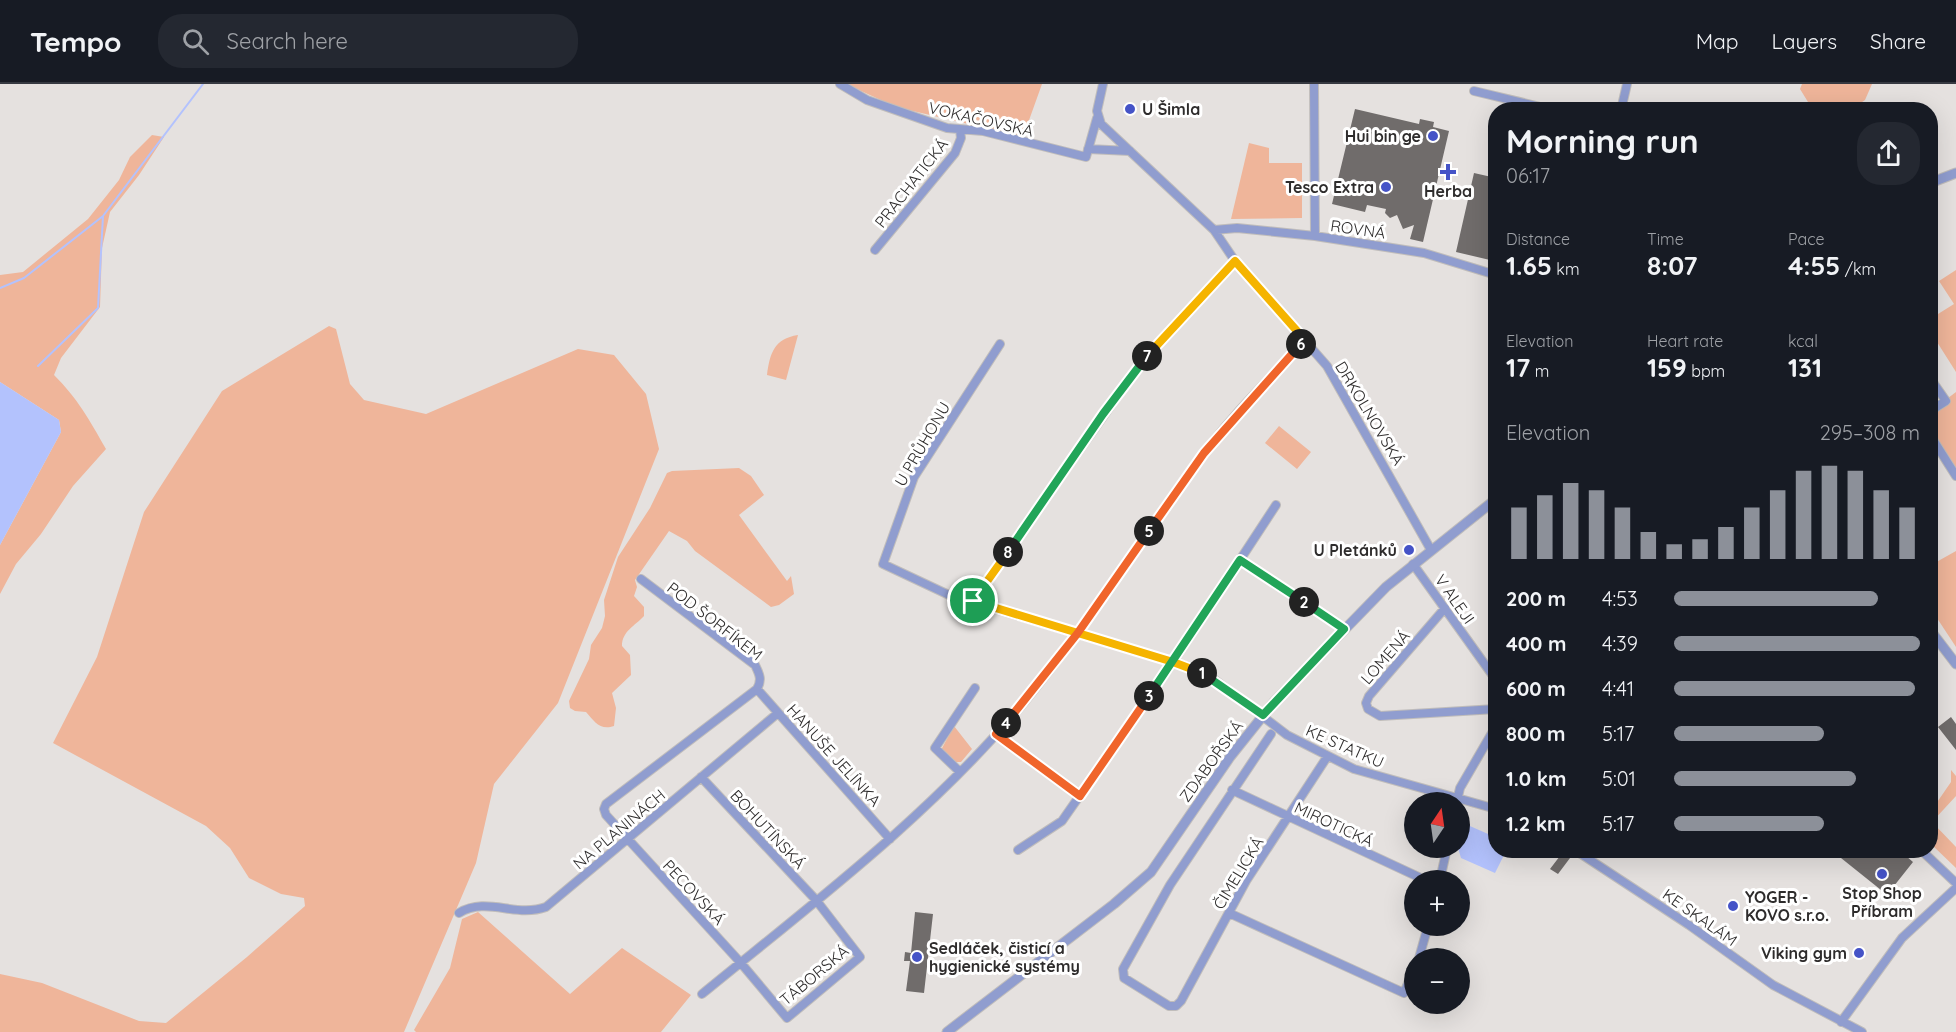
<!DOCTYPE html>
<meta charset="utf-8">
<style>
body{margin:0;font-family:Quicksand,sans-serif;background:#242831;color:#f1f3f6;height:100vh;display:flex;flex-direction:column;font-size:22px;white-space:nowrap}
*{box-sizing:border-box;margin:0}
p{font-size:20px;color:#9ea1a6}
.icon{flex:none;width:33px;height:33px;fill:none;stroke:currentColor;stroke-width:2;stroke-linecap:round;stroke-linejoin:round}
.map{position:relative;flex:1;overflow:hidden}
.sheet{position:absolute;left:1488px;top:18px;width:450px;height:756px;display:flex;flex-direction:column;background:#171b24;border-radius:24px;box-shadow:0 6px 24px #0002}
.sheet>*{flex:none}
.needle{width:39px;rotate:13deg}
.buttons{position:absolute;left:1404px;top:708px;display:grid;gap:12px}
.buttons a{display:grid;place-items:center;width:66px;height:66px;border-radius:50%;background:#171b24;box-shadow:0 6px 24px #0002;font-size:30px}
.pin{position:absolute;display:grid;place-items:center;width:51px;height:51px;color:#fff;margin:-26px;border:3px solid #fff;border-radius:50%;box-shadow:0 2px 6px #0007}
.km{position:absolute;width:30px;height:30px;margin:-15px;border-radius:50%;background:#222;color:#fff;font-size:16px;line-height:30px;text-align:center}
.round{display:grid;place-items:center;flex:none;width:63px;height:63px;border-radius:24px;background:#242831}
.summary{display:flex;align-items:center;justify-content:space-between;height:102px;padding:0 18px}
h1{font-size:33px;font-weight:800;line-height:45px}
.metrics{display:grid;grid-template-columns:repeat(3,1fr);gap:9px;height:102px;padding:6px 18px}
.metrics div{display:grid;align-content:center}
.metrics b{font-size:26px;font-weight:800}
.metrics small{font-size:16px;font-weight:400}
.metrics p{font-size:16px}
.chart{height:168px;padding:12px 18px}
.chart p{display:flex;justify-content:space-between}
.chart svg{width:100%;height:108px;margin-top:6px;stroke:#8c9099;stroke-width:6}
ul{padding:0 18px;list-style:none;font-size:20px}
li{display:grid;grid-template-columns:96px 72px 1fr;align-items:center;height:45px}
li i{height:15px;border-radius:8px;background:#8c9099}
header{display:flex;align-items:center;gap:36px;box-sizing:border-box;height:84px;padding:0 30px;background:#171b24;border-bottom:2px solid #363941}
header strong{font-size:28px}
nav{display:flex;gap:33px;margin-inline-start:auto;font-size:21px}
.search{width:420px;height:54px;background:#242831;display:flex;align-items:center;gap:15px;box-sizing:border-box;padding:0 21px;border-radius:24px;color:#9ea1a6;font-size:22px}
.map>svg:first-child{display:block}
</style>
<header>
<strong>Tempo</strong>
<div class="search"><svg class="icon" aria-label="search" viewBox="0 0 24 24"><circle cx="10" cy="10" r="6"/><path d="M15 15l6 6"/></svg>Search here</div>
<nav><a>Map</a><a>Layers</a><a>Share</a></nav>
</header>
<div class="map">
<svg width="1956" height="948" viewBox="0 0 1956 948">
<rect width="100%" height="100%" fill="#e5e1df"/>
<path fill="#efb59a" d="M846,0H1042L1023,53L896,23Z
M1802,0H1872L1865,16L1852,25H1826L1808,18L1800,5Z
M152,51L164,53L139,91L110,128L102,164L100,223L61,274L54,291C78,315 89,335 106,365L73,402L41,450L16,480L0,510V461L61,348L59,336L0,298V191L23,188L88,135L119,96L130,73Z
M1249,59L1269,64V79H1302V134L1231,135Z
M1956,186V288L1937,258L1931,262L1930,235L1954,220L1939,197Z
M329,242L336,245L350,300L364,316L426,330L578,265L614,271L646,310L659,365L558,619L494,700L476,779L404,948H0V890L42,899L139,937L166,939L247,873L305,822L304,814L281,810L249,794L230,764L206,742L53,659L97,573L144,428L222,307Z
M798,251L786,296L767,291C770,269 774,255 798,251Z
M1956,308V392L1931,351V327Z
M1279,342L1311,368L1297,385L1265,359Z
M739,384L751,392L764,411L739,431L787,497L791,492L794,510L779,521L771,523L695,467L687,457L669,447L635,496L637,503L634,512L644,523V532C635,542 622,547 622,562L630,571L631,591L612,609L616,624L614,642C600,647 594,637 586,628L575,627L570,624L569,617L589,575L591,561L602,544L605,532L604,516L618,473L650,424L667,389L672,387Z
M1956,467V563L1931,525V481Z
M954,642L972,665L961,678H955L941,666Z
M1951,686L1956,692V712L1932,738L1956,763V784L1931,760V727L1951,698Z
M478,828L570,910L622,864L691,911L661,948H416L414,946L450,884L462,835Z"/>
<path fill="#b3c2fd" d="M0,298L59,336L61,348L0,461Z
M1463,739L1495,753L1496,766L1506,767L1495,789L1461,774L1458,764Z"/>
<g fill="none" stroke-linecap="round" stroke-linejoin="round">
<path stroke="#b3c2fd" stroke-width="2" d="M0,204L24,194L103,132
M38,282L98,224L103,132L203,0"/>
</g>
<path fill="#706c6b" d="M1355,25L1419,40L1420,35L1434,38L1433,43L1449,47L1423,158L1410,155L1414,141L1403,145L1397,131L1390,134L1385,129L1386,125L1367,121L1365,128L1332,120Z
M1474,89L1496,94V159L1490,176L1456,168Z
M1951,633L1956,640V666L1938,643Z
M1831,766H1899L1913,778L1890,807L1884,802L1881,806Z
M1563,768L1570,774L1558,790L1550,785Z
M915,828L933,830L924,909L906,907L910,877H904L905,868L911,869Z"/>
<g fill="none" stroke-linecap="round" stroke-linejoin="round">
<g stroke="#c0bdbb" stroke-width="10">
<path id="minor" d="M840,0L867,16L947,44L983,47L1086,73L1097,34
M1103,0L1097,27L1101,40L1214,146L1235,177L1327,282L1431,466
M1314,0L1315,152
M1474,7L1553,26
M1621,26L1627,0
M1088,65L1130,67
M1214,146L1237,144L1315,152L1424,169L1496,191
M875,166L955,69L961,54L960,46
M1000,260L914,393L883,480L949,511L1189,583L1211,593L1287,651L1354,685L1496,725
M1930,294L1946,317L1930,327
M1930,351L1956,392
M1240,476L1344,545
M1413,480L1496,596
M641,495L755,581C760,591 762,596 757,605L606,720L604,725L606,731L740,878L787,934L860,873L816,816L701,693
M973,517L1140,280L1235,177
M1445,524L1369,612L1366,619L1368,625L1380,632L1496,625
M757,605L890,755
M996,650L1080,712
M1271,650L1170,801L1123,885L1124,894L1169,922H1176L1181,917L1246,797L1327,673
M960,688L935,664L975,604
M1232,706L1425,796
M1457,717L1460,704L1496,642
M1018,766L1062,737L1173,578L1276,421
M1575,766L1689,841L1773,901L1862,948
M1921,766L1956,799
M1440,796L1447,764
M459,829C487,812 515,834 546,823L778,629
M1229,829L1404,909L1414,885
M1419,874L1428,842
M702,910C812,820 929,732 1021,622C1087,542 1141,454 1202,372C1232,331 1271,294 1305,256
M1841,938L1902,854L1956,804"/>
</g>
<g stroke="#c0bdbb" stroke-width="11">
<path id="tertiary" d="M1930,99L1956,89
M1930,546L1956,580
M947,948L1114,820L1151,788L1230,673L1274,618L1386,503L1496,415"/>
</g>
<use href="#minor" stroke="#909dcf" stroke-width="8"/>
<use href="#tertiary" stroke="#909dcf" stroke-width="9"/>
</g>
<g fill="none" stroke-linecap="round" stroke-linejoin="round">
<g stroke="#fff" stroke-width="12">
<path id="split-1" d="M973,517L1173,578L1202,589"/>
</g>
<g stroke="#fff" stroke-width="12">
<path id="split-2" d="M1202,589L1263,631L1344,545L1304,518"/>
</g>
<g stroke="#fff" stroke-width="12">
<path id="split-3" d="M1149,612L1240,476L1304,518"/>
</g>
<g stroke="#fff" stroke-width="12">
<path id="split-4" d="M1006,639L996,650L1080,712L1149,612"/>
</g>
<g stroke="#fff" stroke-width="12">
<path id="split-5" d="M1006,639L1077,550L1149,447"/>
</g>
<g stroke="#fff" stroke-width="12">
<path id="split-6" d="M1149,447L1204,369L1301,260"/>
</g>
<g stroke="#fff" stroke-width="12">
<path id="split-7" d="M1147,272L1235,177L1305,256L1301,260"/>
</g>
<g stroke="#fff" stroke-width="12">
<path id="split-8" d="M1008,468L1103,330L1147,272"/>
</g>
<g stroke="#fff" stroke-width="12">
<path id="split-9" d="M973,517L1008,468"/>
</g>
<use href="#split-1" stroke="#f5b400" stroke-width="8"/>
<use href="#split-2" stroke="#22a559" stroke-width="8"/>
<use href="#split-3" stroke="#22a559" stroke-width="8"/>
<use href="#split-4" stroke="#f0652b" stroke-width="8"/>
<use href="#split-5" stroke="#f0652b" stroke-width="8"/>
<use href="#split-6" stroke="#f0652b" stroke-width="8"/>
<use href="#split-7" stroke="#f5b400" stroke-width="8"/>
<use href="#split-8" stroke="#22a559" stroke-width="8"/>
<use href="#split-9" stroke="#f5b400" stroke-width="8"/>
</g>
<g fill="#4553c7" stroke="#fff" stroke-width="2">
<circle cx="1130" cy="25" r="6"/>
<circle cx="1433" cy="52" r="6"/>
<path d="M1445 79h6v6h6v6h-6v6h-6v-6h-6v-6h6z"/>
<circle cx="1386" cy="103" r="6"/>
<circle cx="1409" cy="466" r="6"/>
<circle cx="1882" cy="790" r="6"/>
<circle cx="1733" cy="822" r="6"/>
<circle cx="1859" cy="869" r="6"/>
<circle cx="917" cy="873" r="6"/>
</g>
<g text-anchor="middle" stroke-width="6" stroke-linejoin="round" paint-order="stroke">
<g font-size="16" font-weight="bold" fill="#2e2c2c" stroke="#fff" text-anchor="end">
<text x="1142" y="31" text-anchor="start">U Šimla</text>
<text x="1421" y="58">Hui bin ge</text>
<text x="1374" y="109">Tesco Extra</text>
<text x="1448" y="113" text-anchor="middle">Herba</text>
<text x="1397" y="472">U Pletánků</text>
<text x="1882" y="815" text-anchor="middle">Stop Shop<tspan x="1882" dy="18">Příbram</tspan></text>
<text x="1745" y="819" text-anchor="start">YOGER -<tspan x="1745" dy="18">KOVO s.r.o.</tspan></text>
<text x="929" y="870" text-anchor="start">Sedláček, čisticí a<tspan x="929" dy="18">hygienické systémy</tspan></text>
<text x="1847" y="875">Viking gym</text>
</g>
<g font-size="16" fill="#2e2c2c" stroke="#fff">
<text transform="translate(981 35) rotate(13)" y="6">VOKAČOVSKÁ</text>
<text transform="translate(911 99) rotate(-52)" y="6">PRACHATICKÁ</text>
<text transform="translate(1358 145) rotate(8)" y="6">ROVNÁ</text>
<text transform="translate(1370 329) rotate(59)" y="6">DRKOLNOVSKÁ</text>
<text transform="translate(922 360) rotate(-60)" y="6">U PRŮHONU</text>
<text transform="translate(1455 515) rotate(55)" y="6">V ALEJI</text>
<text transform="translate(715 537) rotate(38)" y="6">POD ŠORFÍKEM</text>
<text transform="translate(1385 573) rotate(-49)" y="6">LOMENÁ</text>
<text transform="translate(1345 662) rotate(24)" y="6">KE STATKU</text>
<text transform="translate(834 671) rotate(48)" y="6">HANUŠE JELÍNKA</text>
<text transform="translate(1211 677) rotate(-54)" y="6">ZDABOŘSKÁ</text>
<text transform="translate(1334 740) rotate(25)" y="6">MIROTICKÁ</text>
<text transform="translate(619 745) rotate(-40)" y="6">NA PLANINÁCH</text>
<text transform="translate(768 745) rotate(47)" y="6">BOHUTÍNSKÁ</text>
<text transform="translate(1238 789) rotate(-59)" y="6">ČIMELICKÁ</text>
<text transform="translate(694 808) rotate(47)" y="6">PECOVSKÁ</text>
<text transform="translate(1700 833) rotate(35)" y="6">KE SKALÁM</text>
<text transform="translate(814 891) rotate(-40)" y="6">TÁBORSKÁ</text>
</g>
</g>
</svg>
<div class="buttons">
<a><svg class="needle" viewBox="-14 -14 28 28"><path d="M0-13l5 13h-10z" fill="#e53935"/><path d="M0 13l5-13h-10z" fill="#9ea1a6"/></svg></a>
<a>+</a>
<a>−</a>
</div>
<div class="pin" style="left:973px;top:517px;background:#1e9e55"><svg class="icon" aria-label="arrive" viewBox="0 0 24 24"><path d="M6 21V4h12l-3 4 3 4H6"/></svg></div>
<b class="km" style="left:1202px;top:589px">1</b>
<b class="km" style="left:1304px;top:518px">2</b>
<b class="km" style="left:1149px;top:612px">3</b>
<b class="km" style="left:1006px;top:639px">4</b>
<b class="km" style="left:1149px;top:447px">5</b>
<b class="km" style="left:1301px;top:260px">6</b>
<b class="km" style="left:1147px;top:272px">7</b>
<b class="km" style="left:1008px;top:468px">8</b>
<section class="sheet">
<div class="summary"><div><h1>Morning run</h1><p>06:17</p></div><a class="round"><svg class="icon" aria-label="share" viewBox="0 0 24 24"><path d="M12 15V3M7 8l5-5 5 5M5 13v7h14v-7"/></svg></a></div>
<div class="metrics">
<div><p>Distance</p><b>1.65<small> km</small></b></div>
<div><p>Time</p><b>8:07</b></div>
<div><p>Pace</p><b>4:55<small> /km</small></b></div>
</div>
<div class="metrics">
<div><p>Elevation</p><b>17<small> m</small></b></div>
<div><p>Heart rate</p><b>159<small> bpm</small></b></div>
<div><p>kcal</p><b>131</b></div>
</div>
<div class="chart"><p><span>Elevation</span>295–308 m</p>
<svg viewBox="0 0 160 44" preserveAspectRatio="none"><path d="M5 44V23M15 44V18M25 44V13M35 44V16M45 44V23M55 44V33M65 44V38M75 44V36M85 44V31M95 44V23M105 44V16M115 44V8M125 44V6M135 44V8M145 44V16M155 44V23"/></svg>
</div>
<ul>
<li><b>200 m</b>4:53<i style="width:83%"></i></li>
<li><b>400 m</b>4:39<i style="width:100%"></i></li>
<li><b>600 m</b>4:41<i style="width:98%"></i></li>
<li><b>800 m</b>5:17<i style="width:61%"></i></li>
<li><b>1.0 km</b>5:01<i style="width:74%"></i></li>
<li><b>1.2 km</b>5:17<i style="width:61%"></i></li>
</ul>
</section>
</div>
